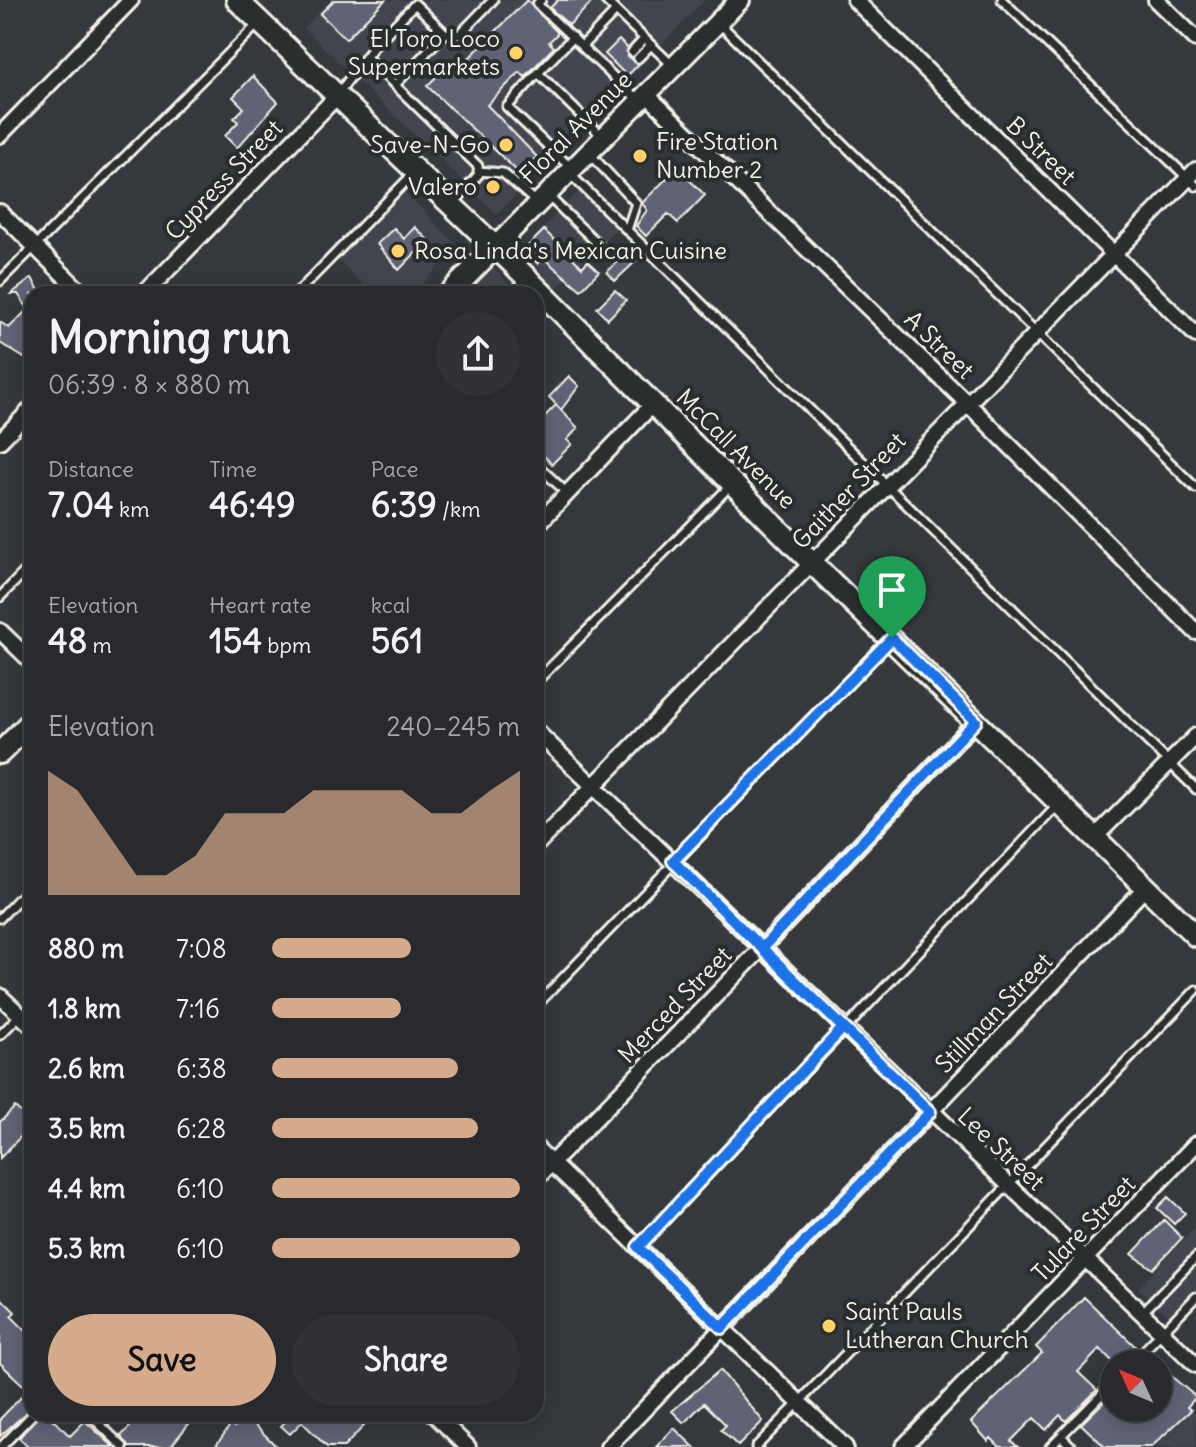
<!DOCTYPE html>
<meta charset="utf-8">
<style>
body{margin:0;font-family:Delius,sans-serif;background:#303235;color:#f1f3f6;height:100vh;display:flex;flex-direction:column;font-size:30px;white-space:nowrap}
*{box-sizing:border-box;margin:0}
p{font-size:26px;color:#a5a7aa}
.icon{flex:none;width:44px;height:44px;fill:none;stroke:currentColor;stroke-width:2;stroke-linecap:round;stroke-linejoin:round}
.map{position:relative;flex:1;overflow:hidden}
.details{position:absolute;left:24px;top:286px;width:520px;height:1136px;display:flex;flex-direction:column;background:#282a2d;border-radius:24px;box-shadow:0 4px 20px #0003,0 0 0 2px #444649}
.details>*{flex:none}
.needle{width:52px;rotate:314deg}
.buttons{position:absolute;left:1100px;top:1350px;display:grid;gap:16px}
.buttons a{display:grid;place-items:center;width:72px;height:72px;border-radius:50%;background:#282a2d;box-shadow:0 4px 20px #0003,0 0 0 2px #444649;font-size:40px}
.pin{position:absolute;display:grid;place-items:center;width:68px;height:68px;color:#fff;margin:-82px -34px;border-radius:50% 50% 50% 0;rotate:-45deg;box-shadow:0 0 8px #0007}
.pin .icon{rotate:45deg}
.round{display:grid;place-items:center;flex:none;width:84px;height:84px;border-radius:42px;background:#303235}
.headline{display:flex;align-items:center;justify-content:space-between;height:136px;padding:0 24px}
h1{font-size:44px;font-weight:700;line-height:60px}
.figures{display:grid;grid-template-columns:repeat(3,1fr);gap:12px;height:136px;padding:8px 24px}
.figures div{display:grid;align-content:center}
.figures b{font-size:34px;font-weight:700}
.figures small{font-size:22px;font-weight:400}
.figures p{font-size:22px}
.chart{height:224px;padding:16px 24px}
.chart p{display:flex;justify-content:space-between}
.chart svg{width:100%;height:144px;margin-top:8px;fill:#d6ab8b;opacity:.7}
.primary-button{display:flex;gap:16px;margin-top:auto;padding:16px 24px}
.primary-button a{flex:1;height:92px;border-radius:48px;background:#d6ab8b;color:#111;font-size:32px;font-weight:700;line-height:92px;text-align:center}
.primary-button a+a{background:#303235;color:#f1f3f6}
ul{padding:0 24px;list-style:none;font-size:26px}
li{display:grid;grid-template-columns:128px 96px 1fr;align-items:center;height:60px}
li i{height:20px;border-radius:10px;background:#d6ab8b}
.map>svg:first-child{display:block}
</style>
<div class="map">
<svg width="1196" height="1447" viewBox="0 0 1196 1447">
<rect width="100%" height="100%" fill="#35383c"/>
<filter id="ink" filterUnits="userSpaceOnUse"><feTurbulence type="fractalNoise" baseFrequency=".0125" numOctaves="2"/><feDisplacementMap in="SourceGraphic" scale="16" xChannelSelector="R" yChannelSelector="G"/><feConvolveMatrix kernelMatrix="1 2 1 2 8 2 1 2 1" color-interpolation-filters="sRGB"/></filter>
<g filter="url(#ink)">
<path fill="#42454d" d="M330,0H705L497,214L303,28Z
M584,185L623,222L556,289L522,250Z
M404,191L458,246L413,294H373L337,259Z
M493,268L519,294H469Z
M1196,1227V1289L1170,1318L1138,1288Z
M1158,1377L1196,1413V1447H1088L1125,1408H1158Z"/>
<path fill="#616476" stroke="#f4f1e8" stroke-width="2" d="M334,0H385L346,39L320,14Z
M527,0L558,33L549,42L554,47L525,77L520,72L487,105L537,157L518,172L427,86L447,66L454,73Z
M558,0H594L569,25L550,8Z
M619,40L627,48V56L639,64L627,76L605,54Z
M253,76L278,102L237,148L225,136L238,122L234,118L244,108L233,97Z
M677,168L705,195L678,223L668,214L646,236L636,226L647,210L642,203Z
M415,227L428,240L399,270L377,244L394,228L404,239Z
M544,230L582,267L588,261L599,271L581,290L543,258L538,264L524,250Z
M628,251L637,260L615,281L607,272Z
M32,278L41,294H32V346L24,358L0,343V322L9,328L28,309L18,294H11Z
M615,290L626,300L608,319L597,308Z
M569,376L579,386L561,410L549,397Z
M556,405L578,428L567,440L572,444L552,464L536,448V425Z
M15,1107L28,1119L25,1123L29,1128L0,1158V1122Z
M1168,1197L1185,1213L1174,1224L1157,1208Z
M1164,1220L1182,1238L1153,1269L1132,1254Z
M0,1297L15,1312L11,1316L32,1337V1408L0,1436V1419L28,1390L0,1363Z
M1084,1297L1137,1348L1125,1364H1115L1100,1349L1078,1372L1097,1390L1066,1421L1060,1415L1046,1430L1034,1418L1011,1441L1018,1447H1000L991,1438L988,1441L971,1422L1042,1353L1036,1347Z
M1158,1365L1196,1397L1187,1407L1191,1410L1151,1447H1105L1081,1424L1114,1392V1408H1158Z
M720,1370L763,1421L738,1446L721,1430L726,1425L704,1403L684,1423L672,1411Z
M39,1414H47L70,1436L85,1421L114,1447H28L19,1438Z
M142,1414H197L170,1447H129L121,1436Z
M293,1414H375L344,1447H327L302,1422L290,1434L281,1426Z
M249,1419L277,1447H215L231,1424L234,1427Z
M674,1428L694,1447H656Z"/>
<g fill="none" stroke-linecap="round" stroke-linejoin="round">
<g stroke="#f4f1e8" stroke-width="13">
<path id="service" d="M541,0L537,4L639,101
M605,0L616,11
M1002,0L1196,186
M719,23L1196,488
M445,33L459,35L493,0
M573,37L538,73L602,136
M582,46L616,11L674,67
M632,52L644,39
M366,57L478,166L479,174L454,203
M638,58L651,45
M538,73L507,107L571,168
M337,95L375,45L415,4L445,33L395,85
M589,153L636,203L627,230
M478,171L503,173L536,202
M570,174L1196,789
M548,196L598,244
M0,281L259,23
M296,294L414,173
M536,464L567,493
M0,597L32,564
M536,682L732,484
M0,918L32,885
M536,1006L890,639
M0,1035L20,1015
M638,1247L1058,805
M1142,1313L1196,1257
M1131,1364L1196,1297
M89,1414L123,1447
M1061,1436L1072,1447
M1,1447L33,1414
M756,1447L1196,990
M1050,1447L1114,1382"/>
</g>
<g stroke="#f4f1e8" stroke-width="20">
<path id="minor" d="M855,0L1196,335
M1156,0L1196,39
M646,94L966,402L1196,632
M0,135L131,0
M0,212L83,294
M144,294L336,97
M0,441L32,408
M536,526L654,403
M0,631L32,662
M536,731L1196,1365
M1095,837L1196,736
M536,845L1196,170
M0,996L32,1026
M536,1148L845,1447
M536,1179L762,948L976,721
M434,1414L468,1447
M608,1447L1146,887
M903,1447L1196,1144"/>
</g>
<g stroke="#f4f1e8" stroke-width="24">
<path id="tertiary" d="M495,247L740,0"/>
</g>
<g stroke="#f4f1e8" stroke-width="26">
<path id="secondary" d="M237,0L511,262L811,562L1196,936
M449,294L495,247
M0,753L32,721"/>
</g>
<use href="#service" stroke="#2a2d2e" stroke-width="7"/>
<use href="#minor" stroke="#2a2d2e" stroke-width="14"/>
<use href="#tertiary" stroke="#2a2d2e" stroke-width="18"/>
<use href="#secondary" stroke="#2a2d2e" stroke-width="20"/>
</g>
</g>
<g fill="none" stroke-linecap="round" stroke-linejoin="round" filter="url(#ink)">
<g stroke="#fff" stroke-width="16">
<path id="route" d="M892,638L976,721L762,948L930,1112L722,1328L638,1247L843,1028L673,861L892,638"/>
</g>
<use href="#route" stroke="#1a73e8" stroke-width="10"/>
</g>
<g fill="#ffd166" stroke="#2a2d2e" stroke-width="3">
<circle cx="516" cy="53" r="8"/>
<circle cx="506" cy="145" r="8"/>
<circle cx="640" cy="156" r="8"/>
<circle cx="493" cy="187" r="8"/>
<circle cx="398" cy="251" r="8"/>
<circle cx="829" cy="1326" r="8"/>
</g>
<g text-anchor="middle" stroke-width="8" stroke-linejoin="round" paint-order="stroke">
<g font-size="24" fill="#f4f1e8" stroke="#2a2d2e" text-anchor="end">
<text x="500" y="47">El Toro Loco<tspan x="500" dy="28">Supermarkets</tspan></text>
<text x="656" y="150" text-anchor="start">Fire Station<tspan x="656" dy="28">Number 2</tspan></text>
<text x="490" y="153">Save-N-Go</text>
<text x="477" y="195">Valero</text>
<text x="414" y="259" text-anchor="start">Rosa Linda's Mexican Cuisine</text>
<text x="845" y="1320" text-anchor="start">Saint Pauls<tspan x="845" dy="28">Lutheran Church</tspan></text>
</g>
<g font-size="24" fill="#f4f1e8" stroke="#2a2d2e">
<text transform="translate(576 128) rotate(-45)" y="8">Floral Avenue</text>
<text transform="translate(1041 151) rotate(44)" y="8">B Street</text>
<text transform="translate(224 180) rotate(-46)" y="8">Cypress Street</text>
<text transform="translate(939 345) rotate(44)" y="8">A Street</text>
<text transform="translate(736 449) rotate(45)" y="8">McCall Avenue</text>
<text transform="translate(849 491) rotate(-46)" y="8">Gaither Street</text>
<text transform="translate(675 1005) rotate(-46)" y="8">Merced Street</text>
<text transform="translate(994 1013) rotate(-46)" y="8">Stillman Street</text>
<text transform="translate(1001 1149) rotate(43)" y="8">Lee Street</text>
<text transform="translate(1084 1229) rotate(-46)" y="8">Tulare Street</text>
</g>
</g>
</svg>
<div class="buttons">
<a><svg class="needle" viewBox="-14 -14 28 28"><path d="M0-13l5 13h-10z" fill="#e53935"/><path d="M0 13l5-13h-10z" fill="#a5a7aa"/></svg></a>
</div>
<div class="pin" style="left:892px;top:638px;background:#1e9e55"><svg class="icon" aria-label="arrive" viewBox="0 0 24 24"><path d="M6 21V4h12l-3 4 3 4H6"/></svg></div>
<section class="details">
<div class="headline"><div><h1>Morning run</h1><p>06:39 · 8 × 880 m</p></div><a class="round"><svg class="icon" aria-label="share" viewBox="0 0 24 24"><path d="M12 15V3M7 8l5-5 5 5M5 13v7h14v-7"/></svg></a></div>
<div class="figures">
<div><p>Distance</p><b>7.04<small> km</small></b></div>
<div><p>Time</p><b>46:49</b></div>
<div><p>Pace</p><b>6:39<small> /km</small></b></div>
</div>
<div class="figures">
<div><p>Elevation</p><b>48<small> m</small></b></div>
<div><p>Heart rate</p><b>154<small> bpm</small></b></div>
<div><p>kcal</p><b>561</b></div>
</div>
<div class="chart"><p><span>Elevation</span>240–245 m</p>
<svg viewBox="0 0 160 44" preserveAspectRatio="none"><path d="M0 44V6L10 12L20 25L30 38L40 38L50 32L60 19L70 19L80 19L90 12L100 12L110 12L120 12L130 19L140 19L150 12L160 6V44z"/></svg>
</div>
<ul>
<li><b>880 m</b>7:08<i style="width:56%"></i></li>
<li><b>1.8 km</b>7:16<i style="width:52%"></i></li>
<li><b>2.6 km</b>6:38<i style="width:75%"></i></li>
<li><b>3.5 km</b>6:28<i style="width:83%"></i></li>
<li><b>4.4 km</b>6:10<i style="width:100%"></i></li>
<li><b>5.3 km</b>6:10<i style="width:100%"></i></li>
</ul>
<div class="primary-button"><a>Save</a><a>Share</a></div>
</section>
</div>
